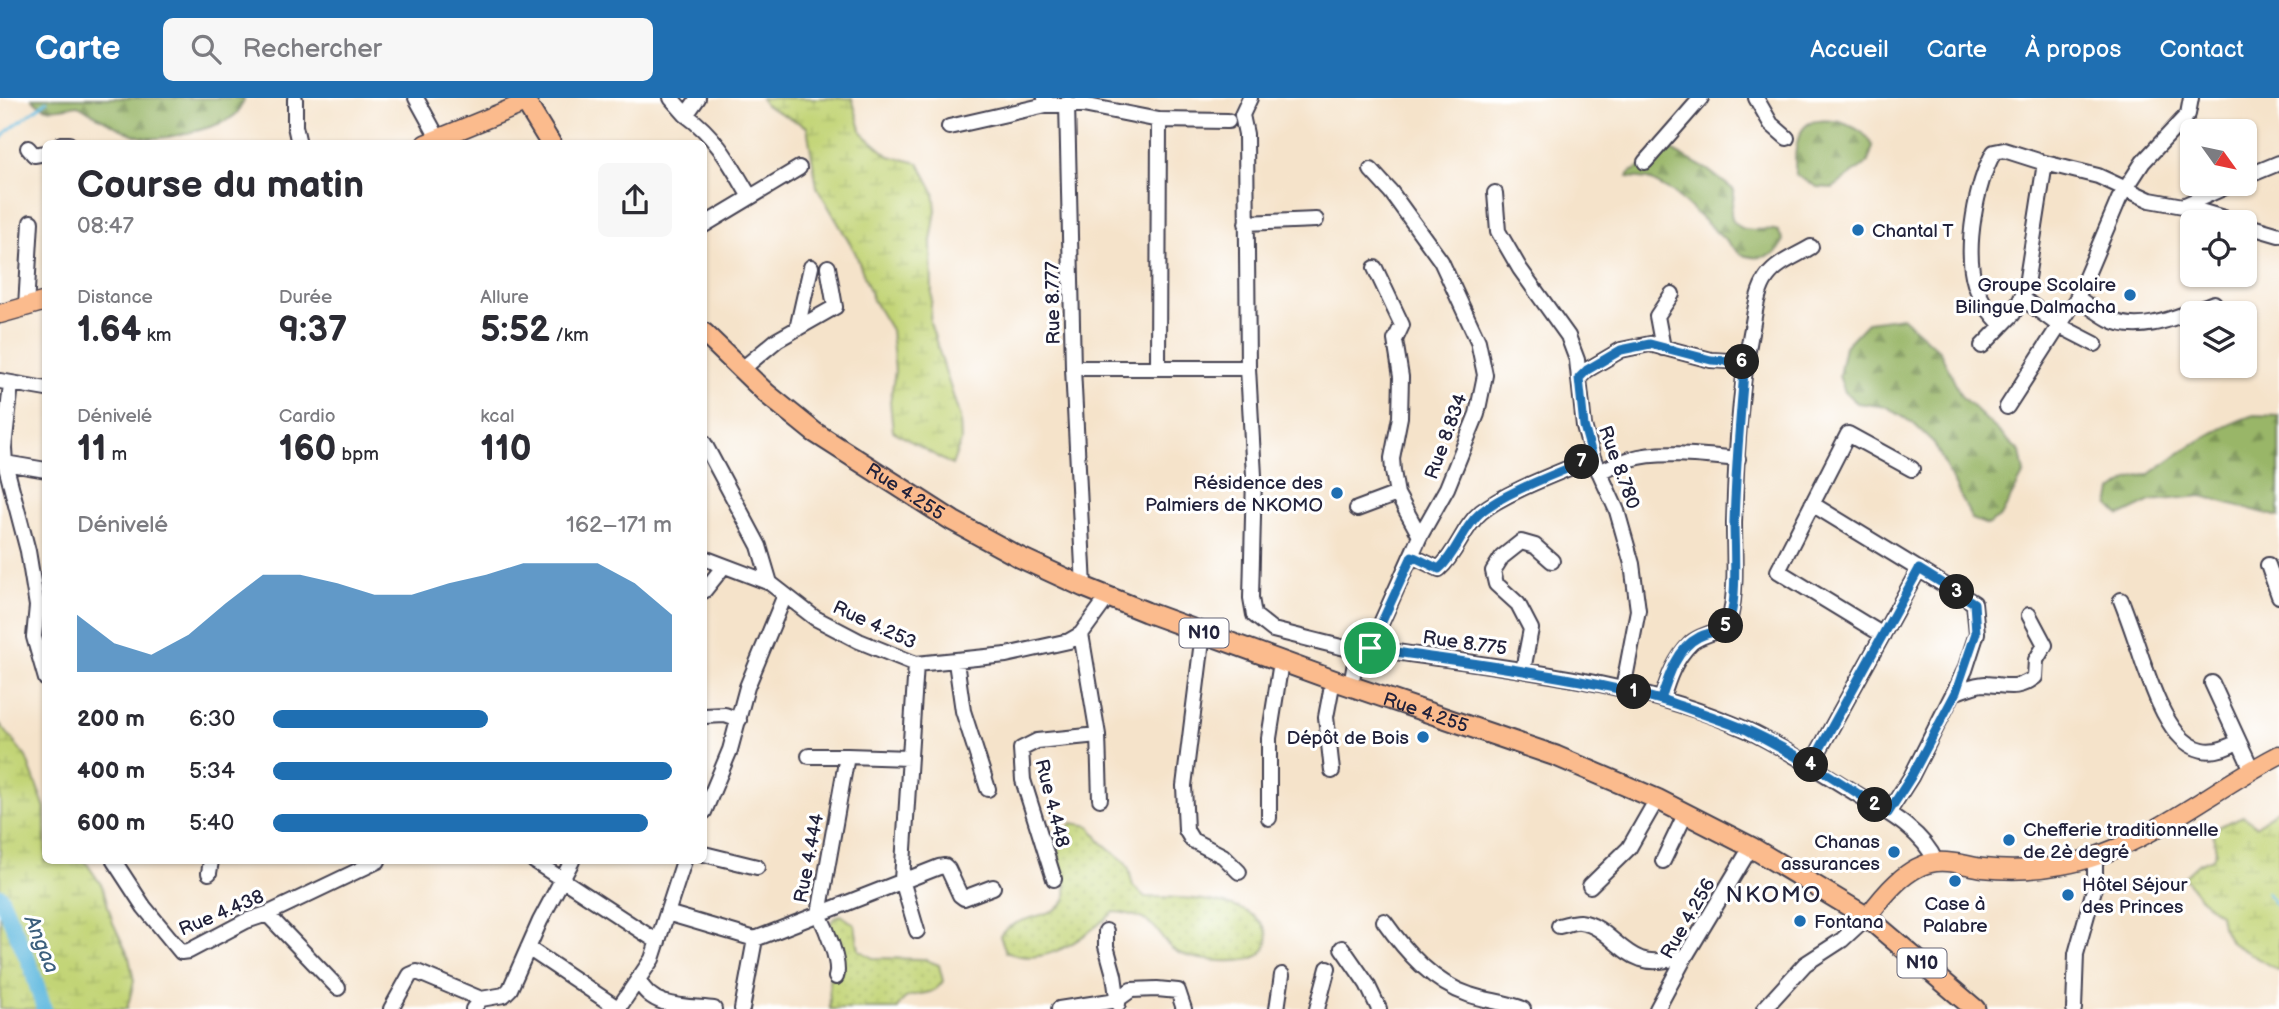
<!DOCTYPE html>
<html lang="fr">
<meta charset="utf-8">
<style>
body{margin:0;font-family:"Balsamiq Sans",sans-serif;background:#f7f7f7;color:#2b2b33;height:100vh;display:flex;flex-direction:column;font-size:26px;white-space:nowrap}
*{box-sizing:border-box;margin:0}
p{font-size:23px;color:#7c7c81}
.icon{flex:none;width:38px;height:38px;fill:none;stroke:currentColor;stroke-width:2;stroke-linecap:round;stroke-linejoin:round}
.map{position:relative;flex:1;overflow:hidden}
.drawer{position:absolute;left:42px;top:42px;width:665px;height:724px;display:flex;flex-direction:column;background:#fff;border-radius:10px;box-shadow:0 2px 5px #0004}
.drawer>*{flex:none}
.needle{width:46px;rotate:123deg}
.controls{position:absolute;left:2180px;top:21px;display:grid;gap:14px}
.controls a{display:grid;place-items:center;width:77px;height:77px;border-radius:10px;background:#fff;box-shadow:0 2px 5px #0004;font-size:35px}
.pin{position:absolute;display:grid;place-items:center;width:60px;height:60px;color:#fff;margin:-30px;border:4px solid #fff;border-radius:50%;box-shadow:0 2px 7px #0007}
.km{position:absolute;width:35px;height:35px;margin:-18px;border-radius:50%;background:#222;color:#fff;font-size:19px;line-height:35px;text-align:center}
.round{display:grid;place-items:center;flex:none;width:74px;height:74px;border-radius:10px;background:#f7f7f7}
.headline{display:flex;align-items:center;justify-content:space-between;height:119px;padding:0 35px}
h1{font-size:38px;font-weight:700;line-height:52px}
.stats{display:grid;grid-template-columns:repeat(3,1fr);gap:10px;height:119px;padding:7px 35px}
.stats div{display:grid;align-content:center}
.stats b{font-size:35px;font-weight:700}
.stats small{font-size:19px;font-weight:400}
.stats p{font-size:19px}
.chart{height:196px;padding:14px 35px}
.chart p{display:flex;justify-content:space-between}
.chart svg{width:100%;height:126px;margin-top:7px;fill:#1f6fb2;opacity:.7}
ul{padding:0 35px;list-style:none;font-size:23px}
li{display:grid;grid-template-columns:112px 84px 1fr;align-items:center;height:52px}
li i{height:18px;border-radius:9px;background:#1f6fb2}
header{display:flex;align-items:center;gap:42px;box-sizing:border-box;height:98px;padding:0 35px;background:#1f6fb2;color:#fff}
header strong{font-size:33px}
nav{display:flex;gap:38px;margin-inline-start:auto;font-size:24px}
.search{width:490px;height:63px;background:#f7f7f7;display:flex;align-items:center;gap:18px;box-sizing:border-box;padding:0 24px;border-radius:10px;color:#7c7c81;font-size:26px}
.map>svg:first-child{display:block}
</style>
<header>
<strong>Carte</strong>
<div class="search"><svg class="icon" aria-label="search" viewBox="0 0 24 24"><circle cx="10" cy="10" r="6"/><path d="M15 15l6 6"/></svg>Rechercher</div>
<nav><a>Accueil</a><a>Carte</a><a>À propos</a><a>Contact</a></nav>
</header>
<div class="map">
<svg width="2279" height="911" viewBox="0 0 2279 911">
<defs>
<pattern id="grass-dots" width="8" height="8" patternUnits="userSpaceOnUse" patternTransform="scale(1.75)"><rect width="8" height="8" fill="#c2d476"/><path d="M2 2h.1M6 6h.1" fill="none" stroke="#a6b667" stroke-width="1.8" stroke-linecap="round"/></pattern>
<pattern id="forest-firs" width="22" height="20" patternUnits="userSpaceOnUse" patternTransform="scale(1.75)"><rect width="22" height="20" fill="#99b667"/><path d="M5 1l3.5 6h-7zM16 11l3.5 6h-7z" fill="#7c9456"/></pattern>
<pattern id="wetland-marsh" width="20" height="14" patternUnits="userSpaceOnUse" patternTransform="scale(1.75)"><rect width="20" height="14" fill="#c2d476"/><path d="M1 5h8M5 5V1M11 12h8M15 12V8" fill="none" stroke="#a6b667"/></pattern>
</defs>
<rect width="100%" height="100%" fill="#fff"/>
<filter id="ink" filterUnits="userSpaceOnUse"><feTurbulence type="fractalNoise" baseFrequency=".0143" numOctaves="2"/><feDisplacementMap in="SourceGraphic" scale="14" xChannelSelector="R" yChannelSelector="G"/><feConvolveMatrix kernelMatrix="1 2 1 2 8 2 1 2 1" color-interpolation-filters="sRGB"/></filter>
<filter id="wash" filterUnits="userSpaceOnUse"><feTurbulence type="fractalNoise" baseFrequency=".00686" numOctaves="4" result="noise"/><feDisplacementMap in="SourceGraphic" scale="28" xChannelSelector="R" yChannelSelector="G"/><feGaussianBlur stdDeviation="1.57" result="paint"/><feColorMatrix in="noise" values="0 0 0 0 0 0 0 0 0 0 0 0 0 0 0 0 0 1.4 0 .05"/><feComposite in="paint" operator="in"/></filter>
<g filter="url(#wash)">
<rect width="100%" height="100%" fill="#f5e3ca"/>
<path fill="url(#grass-dots)" stroke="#727b58" stroke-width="2" d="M1072,725L1090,728L1100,743L1125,764L1129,771L1133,788L1145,799C1175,799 1256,799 1267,835C1269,843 1265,854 1258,858C1239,867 1186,864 1170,849C1165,844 1161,837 1157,832C1147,820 1129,815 1114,814C1083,839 1047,871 1006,854L1000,838C1013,816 1057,821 1065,802C1073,783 1042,752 1072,725Z
M841,817L855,827L859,852L873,860L924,861L939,867L943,883C930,905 906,887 898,911H830L829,883L835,860L829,828L834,820Z"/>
<path fill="url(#forest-firs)" stroke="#5e6c51" stroke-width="2" d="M32,0H244V2C242,6 239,13 236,16C223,29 165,42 147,40C128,38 94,16 78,7C60,10 45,16 32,0Z
M1837,23C1852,28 1866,33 1873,48L1868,64L1833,90L1817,89L1796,77C1794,63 1794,33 1810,25C1817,21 1829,23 1837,23Z
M1666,49L1708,72L1734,92C1735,100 1731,107 1731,115C1732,140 1764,128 1778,133L1783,142C1781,161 1754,162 1740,156L1674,95L1648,81L1628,79L1630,74C1644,69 1654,57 1666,49Z
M1902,219L1940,253L1961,298L2020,354L2024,375L2001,418L1987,427L1972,421L1934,345L1914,326L1887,309L1857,305L1845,294L1839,278L1845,248L1868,224Z
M2254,317L2279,318V419L2202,398L2151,403L2120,418L2109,407L2112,393C2124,385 2135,375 2150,376C2183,352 2215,330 2254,317Z"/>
<path fill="url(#wetland-marsh)" stroke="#727b58" stroke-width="2" d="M761,0H852L862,35L889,58L919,65L934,94L936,112L931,143L932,192L930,224L960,320L961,343L952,367L893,333L890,304L895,273L891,232L873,202L855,154L817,89L807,29L765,7Z
M0,626L26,659L45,710L46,763H85L102,788L113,825L129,859L134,883L127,911H0Z
M2279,710V873L2230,844L2222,828L2220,816L2201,801L2184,779L2198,766L2213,760L2216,753L2213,735L2218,729L2243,718L2256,728Z"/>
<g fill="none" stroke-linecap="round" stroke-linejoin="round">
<path stroke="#62badf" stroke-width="2.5" d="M0,43L6,34L47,3
M2267,794L2279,812"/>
<path stroke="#62badf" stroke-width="16" d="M0,798L31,869L44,911"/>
</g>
</g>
<g filter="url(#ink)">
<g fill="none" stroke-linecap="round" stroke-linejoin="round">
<g stroke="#423f50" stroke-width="18">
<path id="minor" d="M416,0L438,40
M671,0L686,17L698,0
M1045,0L1046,7H1083L1159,22L1228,23
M1250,0L1242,17L1246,36L1248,270L1254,378L1251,500L1254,517L1273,532L1357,553L1370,550C1496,570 1629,579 1747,632C1785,650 1821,674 1857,696C1885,713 1923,733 1936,764
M1756,0L1771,26L1787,40
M295,1V28L299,46
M1067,5L1073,270H1248
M686,17C717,39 731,67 750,99
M949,29L1046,7
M61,46H69
M28,50L34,57L46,55
M1645,64L1701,0
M2245,79L2279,65
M1495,95L1498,133L1520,171L1568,238L1577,262L1584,328L1593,360L1617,413L1632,466L1638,512L1623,591
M2183,108L2237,124
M1246,125L1316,122
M704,127L799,70
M2245,127L2279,137
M1375,170L1402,227L1395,242L1401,279L1400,319L1392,360L1393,373L1397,396L1420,438
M2022,200L2060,228L2095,246
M2077,200C2088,207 2098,215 2109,221C2141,238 2183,216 2214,205
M26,209L31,124
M2002,227C1991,217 1980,201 1975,186C1964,151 1976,86 1994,54L2004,52L2045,65L2098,78L2150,102L2183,108L2232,86
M797,231L811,169
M1982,248L2013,216L2025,193L2045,65
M1663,250L1657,218L1672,196
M1158,269L1159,22
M1073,270L1084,489
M741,272L777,242L835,209L828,169
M1579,280L1587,272L1621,252L1650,246L1711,262L1745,264
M0,283L46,291
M11,286L4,350L5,365L28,453L37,508L34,539L46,581
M2007,309L2077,200L2119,101L2143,64L2188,16L2191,0
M704,345L759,448L770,485L815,520L859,543L916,566L1006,557L1069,543L1081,536L1108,499
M5,365L46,372
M1599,374C1610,369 1620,364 1631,361C1660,352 1707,358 1738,361
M1812,406L1974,505L1977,535L1965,572L1911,679L1888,715
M1357,411L1397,396
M1412,458L1439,471C1457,455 1463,429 1481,414C1507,393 1561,374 1593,360
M704,460L770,485
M2268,467L2279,498
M704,493L724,468
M2121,502C2129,522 2136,543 2143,564C2158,604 2180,678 2237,644
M1203,535L1184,688L1186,732L1192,742L1223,758L1239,774
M1883,537L1778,473L1848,336L1912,371
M1370,550L1420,438L1447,390L1477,316L1485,277L1478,243L1441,163L1391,94L1371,72
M956,564L963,613L988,691
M916,566L902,782L917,833
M1523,572L1531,531L1518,506L1496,486L1493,473L1502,459L1521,444L1535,448L1552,463
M2212,585L2252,672
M1351,588L1357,553
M1956,594C1965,591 1976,586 1985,586C2006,587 2017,593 2035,579L2036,562L2045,547L2029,517
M1662,601C1668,580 1675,561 1691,545C1701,535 1726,535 1730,520C1737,489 1734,457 1734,425C1736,362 1739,297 1751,235C1755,217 1756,194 1767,179C1777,165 1796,158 1811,149
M704,618L725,617L739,622
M1098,637L1100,701
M809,658H847
M1811,667L1919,471
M1332,673L1326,619L1333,582
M704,714L730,652L747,589L785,497
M1269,720V640L1281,564
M704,756L757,769
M114,763L144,809L181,854L189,853L246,823L267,816L378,763
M534,763L658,844
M1663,763L1686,715
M209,775L211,763
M1054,781L1023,682L1021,651L1037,643L1098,637L1081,536
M1590,788L1629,750L1657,701
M667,815L755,841L819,816L847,658L909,660
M267,816L338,890
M1384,823C1406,854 1433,885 1470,897C1487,903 1506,904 1523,911
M1559,828C1565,827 1574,823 1580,824C1605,827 1619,854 1641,861C1655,866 1671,861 1685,859
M1106,833V848L1114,877L1118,906
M528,850L619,911
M1342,850L1367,886L1379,911
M836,879C841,865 826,830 819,816L939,769L945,768L948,771L960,797L964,800L993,789
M639,882C650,911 688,908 714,911
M391,911L410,877L417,874L481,901
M473,911L481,901L504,897L510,891L540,823L572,763
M618,911L652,861L684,763
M742,911L755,841
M1059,911L1117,902L1131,892L1157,891L1178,893L1184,911
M1277,911L1282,877
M1317,911L1328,870
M1657,911L1685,859L1751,749
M1764,911L1805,866L1842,842L1867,819
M2074,911L2076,856L2095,788V760"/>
</g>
<g stroke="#423f50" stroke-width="21">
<path id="major" d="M425,46L525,5
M0,216L46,203
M1867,819C1883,798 1907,767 1936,764C1951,762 1968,768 1983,770C2009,773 2036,772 2062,767C2144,752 2207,694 2279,657"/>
</g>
<g stroke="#423f50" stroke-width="23">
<g id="highway">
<path d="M523,0L551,46"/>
<path id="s1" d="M704,235L767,296L814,334L953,423L1019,459L1084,489L1146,514L1333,582L1556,658L1657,701L1751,749L1867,819L1975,911"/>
</g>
</g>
<use href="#minor" stroke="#fff" stroke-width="14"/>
<use href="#major" stroke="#fbbb8d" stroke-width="18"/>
<use href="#highway" stroke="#fbbb8d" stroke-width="19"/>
</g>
</g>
<g fill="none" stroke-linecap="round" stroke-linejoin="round" filter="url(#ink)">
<g stroke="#fff" stroke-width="14">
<path id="route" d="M1370,550C1497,570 1626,581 1745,631C1795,653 1842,686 1888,715L1911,679L1956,594L1976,535L1974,505L1919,471L1811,667L1747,632L1661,601C1668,579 1677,550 1699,539C1708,534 1723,534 1728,525C1738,507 1734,447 1734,424C1736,371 1740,318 1745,264L1711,262L1650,246L1621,252L1587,272L1579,280L1584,328L1593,360C1561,374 1507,393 1481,414C1463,429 1457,455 1439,471L1412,458L1370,550"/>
</g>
<use href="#route" stroke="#1f6fb2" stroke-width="9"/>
</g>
<g fill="#1f6fb2" stroke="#fff" stroke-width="2.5">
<circle cx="1858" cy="132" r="7"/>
<circle cx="2130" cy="197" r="7"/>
<circle cx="1337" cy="395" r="7"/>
<circle cx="1423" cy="639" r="7"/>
<circle cx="2009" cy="742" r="7"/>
<circle cx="1894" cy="754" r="7"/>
<circle cx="1955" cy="783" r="7"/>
<circle cx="2068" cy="797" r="7"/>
<circle cx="1800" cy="823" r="7"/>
</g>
<g text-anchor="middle" stroke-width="6" stroke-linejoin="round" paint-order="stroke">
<g fill="#fff" stroke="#646476" stroke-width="2">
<rect x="1179.5" y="520.5" width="49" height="29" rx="5"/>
<rect x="1897.5" y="850.5" width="49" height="29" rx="5"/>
</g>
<g font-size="18" font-weight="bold" fill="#22223b">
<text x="1204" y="541">N10</text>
<text x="1922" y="871">N10</text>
</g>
<g font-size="19" fill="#22223b" stroke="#fff" text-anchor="start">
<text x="1872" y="139">Chantal T</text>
<text x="2116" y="193" text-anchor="end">Groupe Scolaire<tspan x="2116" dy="22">Bilingue Dalmacha</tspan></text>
<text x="1323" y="391" text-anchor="end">Résidence des<tspan x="1323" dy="22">Palmiers de NKOMO</tspan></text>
<text x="1409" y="646" text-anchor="end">Dépôt de Bois</text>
<text x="2023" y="738">Chefferie traditionnelle<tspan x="2023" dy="22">de 2è degré</tspan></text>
<text x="1880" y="750" text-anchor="end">Chanas<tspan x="1880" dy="22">assurances</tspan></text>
<text x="2082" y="793">Hôtel Séjour<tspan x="2082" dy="22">des Princes</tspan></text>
<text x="1955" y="812" text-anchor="middle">Case à<tspan x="1955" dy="22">Palabre</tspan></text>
<text x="1814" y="830">Fontana</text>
</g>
<g font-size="19" fill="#22223b" stroke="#fff">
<text transform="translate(1052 205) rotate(-91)" y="7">Rue 8.777</text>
<text transform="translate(1445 338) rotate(-70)" y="7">Rue 8.834</text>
<text transform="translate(1620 369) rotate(70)" y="7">Rue 8.780</text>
<text dy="7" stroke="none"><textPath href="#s1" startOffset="257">Rue 4.255</textPath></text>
<text transform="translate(875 526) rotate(25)" y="7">Rue 4.253</text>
<text transform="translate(1465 544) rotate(8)" y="7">Rue 8.775</text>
<text dy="7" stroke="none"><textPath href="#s1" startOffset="824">Rue 4.255</textPath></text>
<text transform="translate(1053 705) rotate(76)" y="7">Rue 4.448</text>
<text transform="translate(808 760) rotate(-79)" y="7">Rue 4.444</text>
<text transform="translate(221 814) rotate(-23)" y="7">Rue 4.438</text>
<text transform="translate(1687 820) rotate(-60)" y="7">Rue 4.256</text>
</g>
<g font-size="21" font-style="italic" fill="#3c5f7d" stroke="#fff">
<text transform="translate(42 846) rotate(68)" y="7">Angaa</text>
</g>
<g font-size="23" letter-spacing="2" fill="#22223b" stroke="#fff">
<text x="1774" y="804">NKOMO</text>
</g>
</g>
</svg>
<div class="controls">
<a><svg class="needle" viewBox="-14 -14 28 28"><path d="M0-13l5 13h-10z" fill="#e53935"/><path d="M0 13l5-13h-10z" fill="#7c7c81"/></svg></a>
<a><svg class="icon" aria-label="locate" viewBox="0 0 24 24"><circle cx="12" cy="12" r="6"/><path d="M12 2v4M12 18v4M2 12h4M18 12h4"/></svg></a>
<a><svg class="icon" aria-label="layers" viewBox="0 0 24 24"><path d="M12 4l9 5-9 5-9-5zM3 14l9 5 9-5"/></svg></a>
</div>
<div class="pin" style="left:1370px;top:550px;background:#1e9e55"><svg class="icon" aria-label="arrive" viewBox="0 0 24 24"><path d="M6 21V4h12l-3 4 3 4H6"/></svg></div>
<b class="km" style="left:1634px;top:594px">1</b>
<b class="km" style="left:1875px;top:707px">2</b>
<b class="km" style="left:1957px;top:494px">3</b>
<b class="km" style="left:1811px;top:667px">4</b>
<b class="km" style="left:1726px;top:528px">5</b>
<b class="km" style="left:1742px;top:264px">6</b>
<b class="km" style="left:1582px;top:364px">7</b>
<section class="drawer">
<div class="headline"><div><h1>Course du matin</h1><p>08:47</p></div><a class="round"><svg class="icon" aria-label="share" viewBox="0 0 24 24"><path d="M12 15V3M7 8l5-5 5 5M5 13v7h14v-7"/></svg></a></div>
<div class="stats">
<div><p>Distance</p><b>1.64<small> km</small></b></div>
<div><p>Durée</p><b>9:37</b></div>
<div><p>Allure</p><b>5:52<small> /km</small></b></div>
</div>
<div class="stats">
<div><p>Dénivelé</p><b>11<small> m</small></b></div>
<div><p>Cardio</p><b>160<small> bpm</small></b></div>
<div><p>kcal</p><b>110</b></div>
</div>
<div class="chart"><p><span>Dénivelé</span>162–171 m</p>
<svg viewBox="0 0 160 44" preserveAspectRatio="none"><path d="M0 44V24L10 34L20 38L30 31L40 20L50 10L60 10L70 13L80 17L90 17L100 13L110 10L120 6L130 6L140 6L150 13L160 24V44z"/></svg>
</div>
<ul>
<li><b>200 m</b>6:30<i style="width:54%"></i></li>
<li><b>400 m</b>5:34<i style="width:100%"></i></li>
<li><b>600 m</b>5:40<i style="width:94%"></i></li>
</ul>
</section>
</div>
